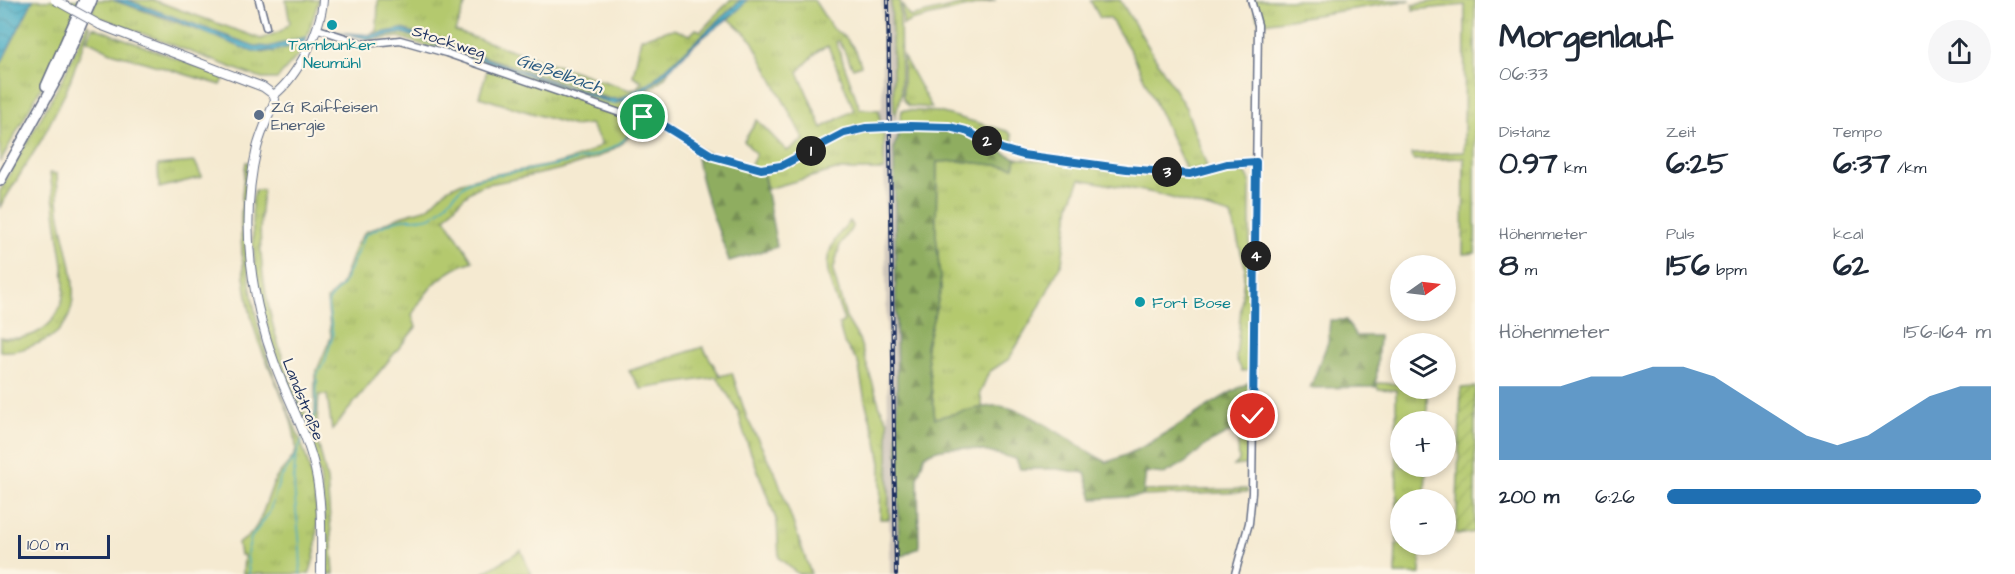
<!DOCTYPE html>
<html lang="de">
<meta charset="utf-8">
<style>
body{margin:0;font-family:"Architects Daughter",sans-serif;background:#f6f6f7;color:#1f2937;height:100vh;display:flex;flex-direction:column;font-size:22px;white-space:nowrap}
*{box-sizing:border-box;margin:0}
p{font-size:20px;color:#747a83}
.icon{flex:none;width:33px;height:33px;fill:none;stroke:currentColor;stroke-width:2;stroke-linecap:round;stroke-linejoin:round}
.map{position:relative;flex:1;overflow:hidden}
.details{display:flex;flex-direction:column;background:#fff;width:540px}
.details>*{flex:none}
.needle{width:39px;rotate:76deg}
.fabs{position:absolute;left:1390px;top:255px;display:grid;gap:12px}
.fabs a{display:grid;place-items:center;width:66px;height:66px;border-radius:50%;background:#fff;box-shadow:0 3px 9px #0003;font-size:30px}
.scale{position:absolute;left:18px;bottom:15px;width:92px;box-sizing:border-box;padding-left:6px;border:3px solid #1b2f5e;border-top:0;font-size:16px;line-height:21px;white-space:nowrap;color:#1b2f5e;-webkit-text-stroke:4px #fcf5e5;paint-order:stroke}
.pin{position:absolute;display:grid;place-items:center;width:51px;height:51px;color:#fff;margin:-26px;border:3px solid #fff;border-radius:50%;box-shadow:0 2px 6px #0007}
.km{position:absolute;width:30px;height:30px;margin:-15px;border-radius:50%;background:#222;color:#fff;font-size:16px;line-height:30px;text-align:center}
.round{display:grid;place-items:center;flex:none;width:63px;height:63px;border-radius:32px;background:#f6f6f7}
.headline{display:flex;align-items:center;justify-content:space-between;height:102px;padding:0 24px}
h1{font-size:33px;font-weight:800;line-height:45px}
.figures{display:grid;grid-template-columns:repeat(3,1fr);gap:9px;height:102px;padding:6px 24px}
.figures div{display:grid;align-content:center}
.figures b{font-size:30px;font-weight:800}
.figures small{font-size:16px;font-weight:400}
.figures p{font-size:16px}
.chart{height:168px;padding:12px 24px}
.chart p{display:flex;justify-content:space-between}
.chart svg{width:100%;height:108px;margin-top:6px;fill:#1f6fb2;opacity:.7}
ul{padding:0 24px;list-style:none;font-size:20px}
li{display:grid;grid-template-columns:96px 72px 1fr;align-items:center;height:45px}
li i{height:15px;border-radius:8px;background:#1f6fb2}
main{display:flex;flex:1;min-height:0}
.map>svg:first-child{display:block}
</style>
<main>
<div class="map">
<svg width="1475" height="574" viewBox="0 0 1475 574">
<defs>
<pattern id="grass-tufts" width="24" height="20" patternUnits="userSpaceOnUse" patternTransform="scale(1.5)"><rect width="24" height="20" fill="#b4c96e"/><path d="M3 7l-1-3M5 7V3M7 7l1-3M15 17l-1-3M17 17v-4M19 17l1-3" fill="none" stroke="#9aad62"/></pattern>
<pattern id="forest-firs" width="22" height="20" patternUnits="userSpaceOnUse" patternTransform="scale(1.5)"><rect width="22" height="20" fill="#8fad61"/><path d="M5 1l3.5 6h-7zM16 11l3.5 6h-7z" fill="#748d53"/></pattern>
<pattern id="garden-furrows" width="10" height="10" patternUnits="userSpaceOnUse" patternTransform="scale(1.5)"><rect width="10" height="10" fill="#b4c96e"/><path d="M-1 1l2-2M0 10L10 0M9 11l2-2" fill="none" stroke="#9aad62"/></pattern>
<pattern id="water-waves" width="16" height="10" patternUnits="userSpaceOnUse" patternTransform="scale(1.5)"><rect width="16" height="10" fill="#46acc5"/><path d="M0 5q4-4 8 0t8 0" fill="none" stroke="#3a8ca3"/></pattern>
</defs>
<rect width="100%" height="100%" fill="#fcf5e5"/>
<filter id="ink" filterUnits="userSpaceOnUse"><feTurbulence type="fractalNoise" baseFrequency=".0167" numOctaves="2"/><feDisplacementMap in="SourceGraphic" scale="12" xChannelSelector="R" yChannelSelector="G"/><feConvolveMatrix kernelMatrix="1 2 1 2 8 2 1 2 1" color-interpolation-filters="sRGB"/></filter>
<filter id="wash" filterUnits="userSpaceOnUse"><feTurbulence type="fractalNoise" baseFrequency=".008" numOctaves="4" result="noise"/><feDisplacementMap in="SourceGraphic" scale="24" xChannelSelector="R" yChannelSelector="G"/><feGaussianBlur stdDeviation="1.35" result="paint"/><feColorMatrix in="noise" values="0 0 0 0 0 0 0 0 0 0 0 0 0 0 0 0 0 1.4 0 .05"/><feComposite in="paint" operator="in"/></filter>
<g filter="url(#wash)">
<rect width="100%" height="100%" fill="#f5ead1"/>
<path fill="#cbc2b8" d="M882,0H891L894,112L897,116L898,138L894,146L899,574H890L884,135L881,133L879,110L882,107Z"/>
<path fill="url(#grass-tufts)" stroke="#687c66" stroke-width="1.5" fill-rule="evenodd" d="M33,0H80L49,73L0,162V65Z
M96,0H113L263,53L304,43L300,53L277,79H262L91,14Z
M127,0H153L261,39L281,31L290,23L286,0H319L307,37L269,47L254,46Z
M378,0H467L455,31L630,90L637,88L642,81L633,76L641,38L673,29L690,35L696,29L701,31L730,0H741L650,83L620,99H610L403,29L368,35L377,31Z
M747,0H814L832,28L846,38L856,51L861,65L853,68L839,41L836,42L860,109L879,110L881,133L884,135V170H836L767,189L763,172L749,169L756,154L744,141L757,120L787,151L804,140L751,39L728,18ZM828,46L854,110L822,128L798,72L819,50Z
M891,0H900V3L901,94L896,115L894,112Z
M979,0H996L910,21L903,25L902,5L910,17Z
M1090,0H1120L1186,108L1207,167L1182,171L1185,167L1133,55L1110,18H1100Z
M1253,0H1411L1264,23L1257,18Z
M1442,0H1475V253L1463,254L1464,158L1413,160L1412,154L1464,152L1465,5L1413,10V5Z
M87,24L90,26L67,89L42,139L0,207V191L64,76Z
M93,27L225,77L221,85L111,52L87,40Z
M403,33L613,104C636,99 652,85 669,69L666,76L631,106L630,111L636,125C622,165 521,177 483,185C466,192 457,204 445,218L473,261C443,271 427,288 412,315L416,327L332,430L327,395H319L317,421L311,431L320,450L327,480L334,574H325L324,508L320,475L278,364L258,294L253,244L252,202L255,190H263C252,270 275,352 310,423L315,413V375L331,337L327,299L341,286L356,245L365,232L403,215L428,208L447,189L462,182C506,168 564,172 602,144L590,124L574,126L479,97L488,67L399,37L366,41L367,39Z
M903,56L932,108L909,106L903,99Z
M902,110L939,112L1007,131L1012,135L1013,144L1008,148L963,128L899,126Z
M1016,158L1134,173L1191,177L1235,170L1246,174L1250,181V370L1242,371L1236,358L1245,267L1231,215L1154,193L1080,179L1070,204L1062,262L1038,310L1009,359L989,372L980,393L983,409L935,418L926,346L941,289L936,234L937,162L958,161L1014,167Z
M195,162L202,177L159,188L158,165Z
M246,162L251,163C240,224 246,283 263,343C282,408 319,458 317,529C316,544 315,560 309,574H243L244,555H240L238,543C264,532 264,498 277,477C283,467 292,462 296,451C296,417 271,375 259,343C240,289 237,218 246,162Z
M50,173L57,174C58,188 57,202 60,216C67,258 95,322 39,343C24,349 18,352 0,351V337C13,340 29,338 40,331C75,310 63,265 58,233C55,213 53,193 50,173Z
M850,221L853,226L840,245L833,271L846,318L859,339L880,407L888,422L889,519H880L881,463L877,442L865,401L858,362L844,343L839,324L844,321C829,277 813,260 850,221Z
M703,347L720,376L732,373L747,418L777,477L811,574H798L779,558L777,522L745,437L738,411L717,377L641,389L629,371Z
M1376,383L1401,384V388L1427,389V421L1401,422V466L1426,467L1425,499L1401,500V540L1397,541L1396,390L1378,389Z
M1251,421L1250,464L1234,466L1239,461L1237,428Z
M1247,489L1248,492L1143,496L1144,491Z
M1396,544L1421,545L1420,574H1395Z
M521,550L531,574H482Z"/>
<path fill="url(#forest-firs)" stroke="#556e60" stroke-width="1.5" d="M898,130H941L963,134L1016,158L1014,167L958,161L937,162L936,234L941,289L926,346L935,418C950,415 987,404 1000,406C1034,410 1075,447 1107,462C1159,445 1201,406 1250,382L1251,421L1207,444L1185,463L1164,474L1146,472L1143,496L1093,499L1085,473L1057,469H1020L1016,459C988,452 951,440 925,455L918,476L919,547L899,558L894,146L898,138Z
M696,148L739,166L763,172L777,247L729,261C717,224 699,187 696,148Z
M1330,320H1346L1356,336H1379L1376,387L1310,388L1328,342Z"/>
<path fill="url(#garden-furrows)" stroke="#687c66" stroke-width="1.5" d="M1475,387V532L1456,535L1461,388Z"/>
<path fill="url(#water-waves)" stroke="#306e92" stroke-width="1.5" d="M0,0H33L0,65Z
M113,0H127L254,46L269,47L307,37L304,43L273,51L253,52L169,18Z
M741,0H747C735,16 717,26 701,39C674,62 650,96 613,104L403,33L369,39L337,32L371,35L402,29L570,88L606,99H620L650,83Z"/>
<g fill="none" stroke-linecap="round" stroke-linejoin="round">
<path stroke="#46acc5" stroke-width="1.5" d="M624,102L630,111
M307,432L316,412L317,375L325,361L333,335L328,305L330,298L342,286L365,235C376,229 389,221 403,219C411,218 422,220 430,217C447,209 454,189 471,181C500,169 636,166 633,120
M249,574L247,553L251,538L269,513L280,479L296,456
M300,574C305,536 282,473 303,439"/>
</g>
</g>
<g filter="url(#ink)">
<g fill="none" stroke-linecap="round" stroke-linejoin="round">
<g stroke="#677086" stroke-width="9">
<path id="minor" d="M259,0L266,27
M318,29L364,44L400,40L446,53L620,113L660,123L713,156L761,169L781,166L844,133L866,128
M910,126L949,127L966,131L1002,149L1023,155L1127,169L1190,174L1227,164L1256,163
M1235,574L1249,523L1252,493L1258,25L1251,0"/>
</g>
<g stroke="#677086" stroke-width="10">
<path id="tertiary" d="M100,25L263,87L274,95
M321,574C321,539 323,504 315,469C307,433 289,402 276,367C250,297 240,221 257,148C261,132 269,116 275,100L274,95C298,76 321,30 323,0"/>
</g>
<g stroke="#677086" stroke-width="12">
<path id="trunk" d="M46,86L84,0
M0,181L59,75L92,0"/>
</g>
<use href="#minor" stroke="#fff" stroke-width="6"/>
<use href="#tertiary" stroke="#fff" stroke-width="8"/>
<use href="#trunk" stroke="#fff" stroke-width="9"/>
<g stroke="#1b2f5e" stroke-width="4">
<path id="rail" d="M888,0L896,574"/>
</g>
<use href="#rail" stroke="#fcf5e5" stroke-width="1.5" stroke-dasharray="4.5" stroke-linecap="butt"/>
<g stroke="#677086" stroke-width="9" stroke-linecap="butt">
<path id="minor-bridge" d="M866,128L910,126"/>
</g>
<g stroke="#677086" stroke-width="10" stroke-linecap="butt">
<path id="tertiary-bridge" d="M55,0L100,25"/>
</g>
<use href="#minor-bridge" stroke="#fff" stroke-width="6"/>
<use href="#tertiary-bridge" stroke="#fff" stroke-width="8"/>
</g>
</g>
<g fill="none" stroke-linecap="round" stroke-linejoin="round" filter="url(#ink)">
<g stroke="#fff" stroke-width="12">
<path id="route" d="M643,117L660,123L713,156L761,169L781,166L844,133L866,128L910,126L949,127L966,131L1002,149L1023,155L1127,169L1190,174L1227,164L1256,162L1253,416"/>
</g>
<use href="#route" stroke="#1f6fb2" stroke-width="8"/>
</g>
<g fill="#0f9aa8" stroke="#fcf5e5" stroke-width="2">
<circle cx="332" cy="25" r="6"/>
<circle cx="1140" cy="302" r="6"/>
</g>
<circle fill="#5c6f8a" stroke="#fcf5e5" stroke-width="2" cx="259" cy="115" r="6"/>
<g text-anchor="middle" stroke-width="4.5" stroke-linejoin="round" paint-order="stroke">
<g font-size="16" fill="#1b2f5e" stroke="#fcf5e5">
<text transform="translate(449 41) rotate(18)" y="6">Stockweg</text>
<text transform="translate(304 399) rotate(68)" y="6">Landstraße</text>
</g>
<g font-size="16" fill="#0d838f" stroke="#fcf5e5">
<text x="332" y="50">Tarnbunker<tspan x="332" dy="18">Neumühl</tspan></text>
<text x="1152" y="308" text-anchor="start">Fort Bose</text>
</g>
<g font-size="16" fill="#4e5e75" stroke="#fcf5e5" text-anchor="start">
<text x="271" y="112">ZG Raiffeisen<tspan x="271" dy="18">Energie</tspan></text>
</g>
<g font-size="18" font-style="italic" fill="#2a5b82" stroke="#fcf5e5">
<text transform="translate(560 73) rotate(19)" y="6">Gießelbach</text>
</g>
</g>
</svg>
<div class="fabs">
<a><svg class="needle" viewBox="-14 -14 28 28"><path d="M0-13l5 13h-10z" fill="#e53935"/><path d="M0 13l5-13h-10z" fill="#747a83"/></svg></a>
<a><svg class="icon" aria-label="layers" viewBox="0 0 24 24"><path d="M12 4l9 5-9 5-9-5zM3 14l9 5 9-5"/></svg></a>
<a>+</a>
<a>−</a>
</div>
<div class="scale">100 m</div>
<div class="pin" style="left:643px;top:117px;background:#1e9e55"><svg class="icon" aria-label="arrive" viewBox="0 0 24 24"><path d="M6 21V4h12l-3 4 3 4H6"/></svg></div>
<div class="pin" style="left:1253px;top:416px;background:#d93025"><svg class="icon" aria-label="check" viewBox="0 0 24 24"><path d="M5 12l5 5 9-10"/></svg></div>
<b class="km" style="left:811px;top:151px">1</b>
<b class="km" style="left:987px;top:141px">2</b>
<b class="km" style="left:1167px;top:172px">3</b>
<b class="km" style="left:1256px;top:256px">4</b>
</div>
<section class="details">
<div class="headline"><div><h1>Morgenlauf</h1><p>06:33</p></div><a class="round"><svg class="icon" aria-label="share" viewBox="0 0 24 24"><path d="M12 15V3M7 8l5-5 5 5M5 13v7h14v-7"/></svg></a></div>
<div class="figures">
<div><p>Distanz</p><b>0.97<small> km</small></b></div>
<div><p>Zeit</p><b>6:25</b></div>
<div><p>Tempo</p><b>6:37<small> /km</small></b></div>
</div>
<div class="figures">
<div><p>Höhenmeter</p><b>8<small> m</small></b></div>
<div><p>Puls</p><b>156<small> bpm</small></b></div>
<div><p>kcal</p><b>62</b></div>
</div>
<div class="chart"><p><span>Höhenmeter</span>156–164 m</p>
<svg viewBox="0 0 160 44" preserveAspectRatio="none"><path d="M0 44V14L10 14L20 14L30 10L40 10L50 6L60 6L70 10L80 18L90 26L100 34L110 38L120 34L130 26L140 18L150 14L160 14V44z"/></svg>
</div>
<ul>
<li><b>200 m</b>6:26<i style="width:97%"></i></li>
</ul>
</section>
</main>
